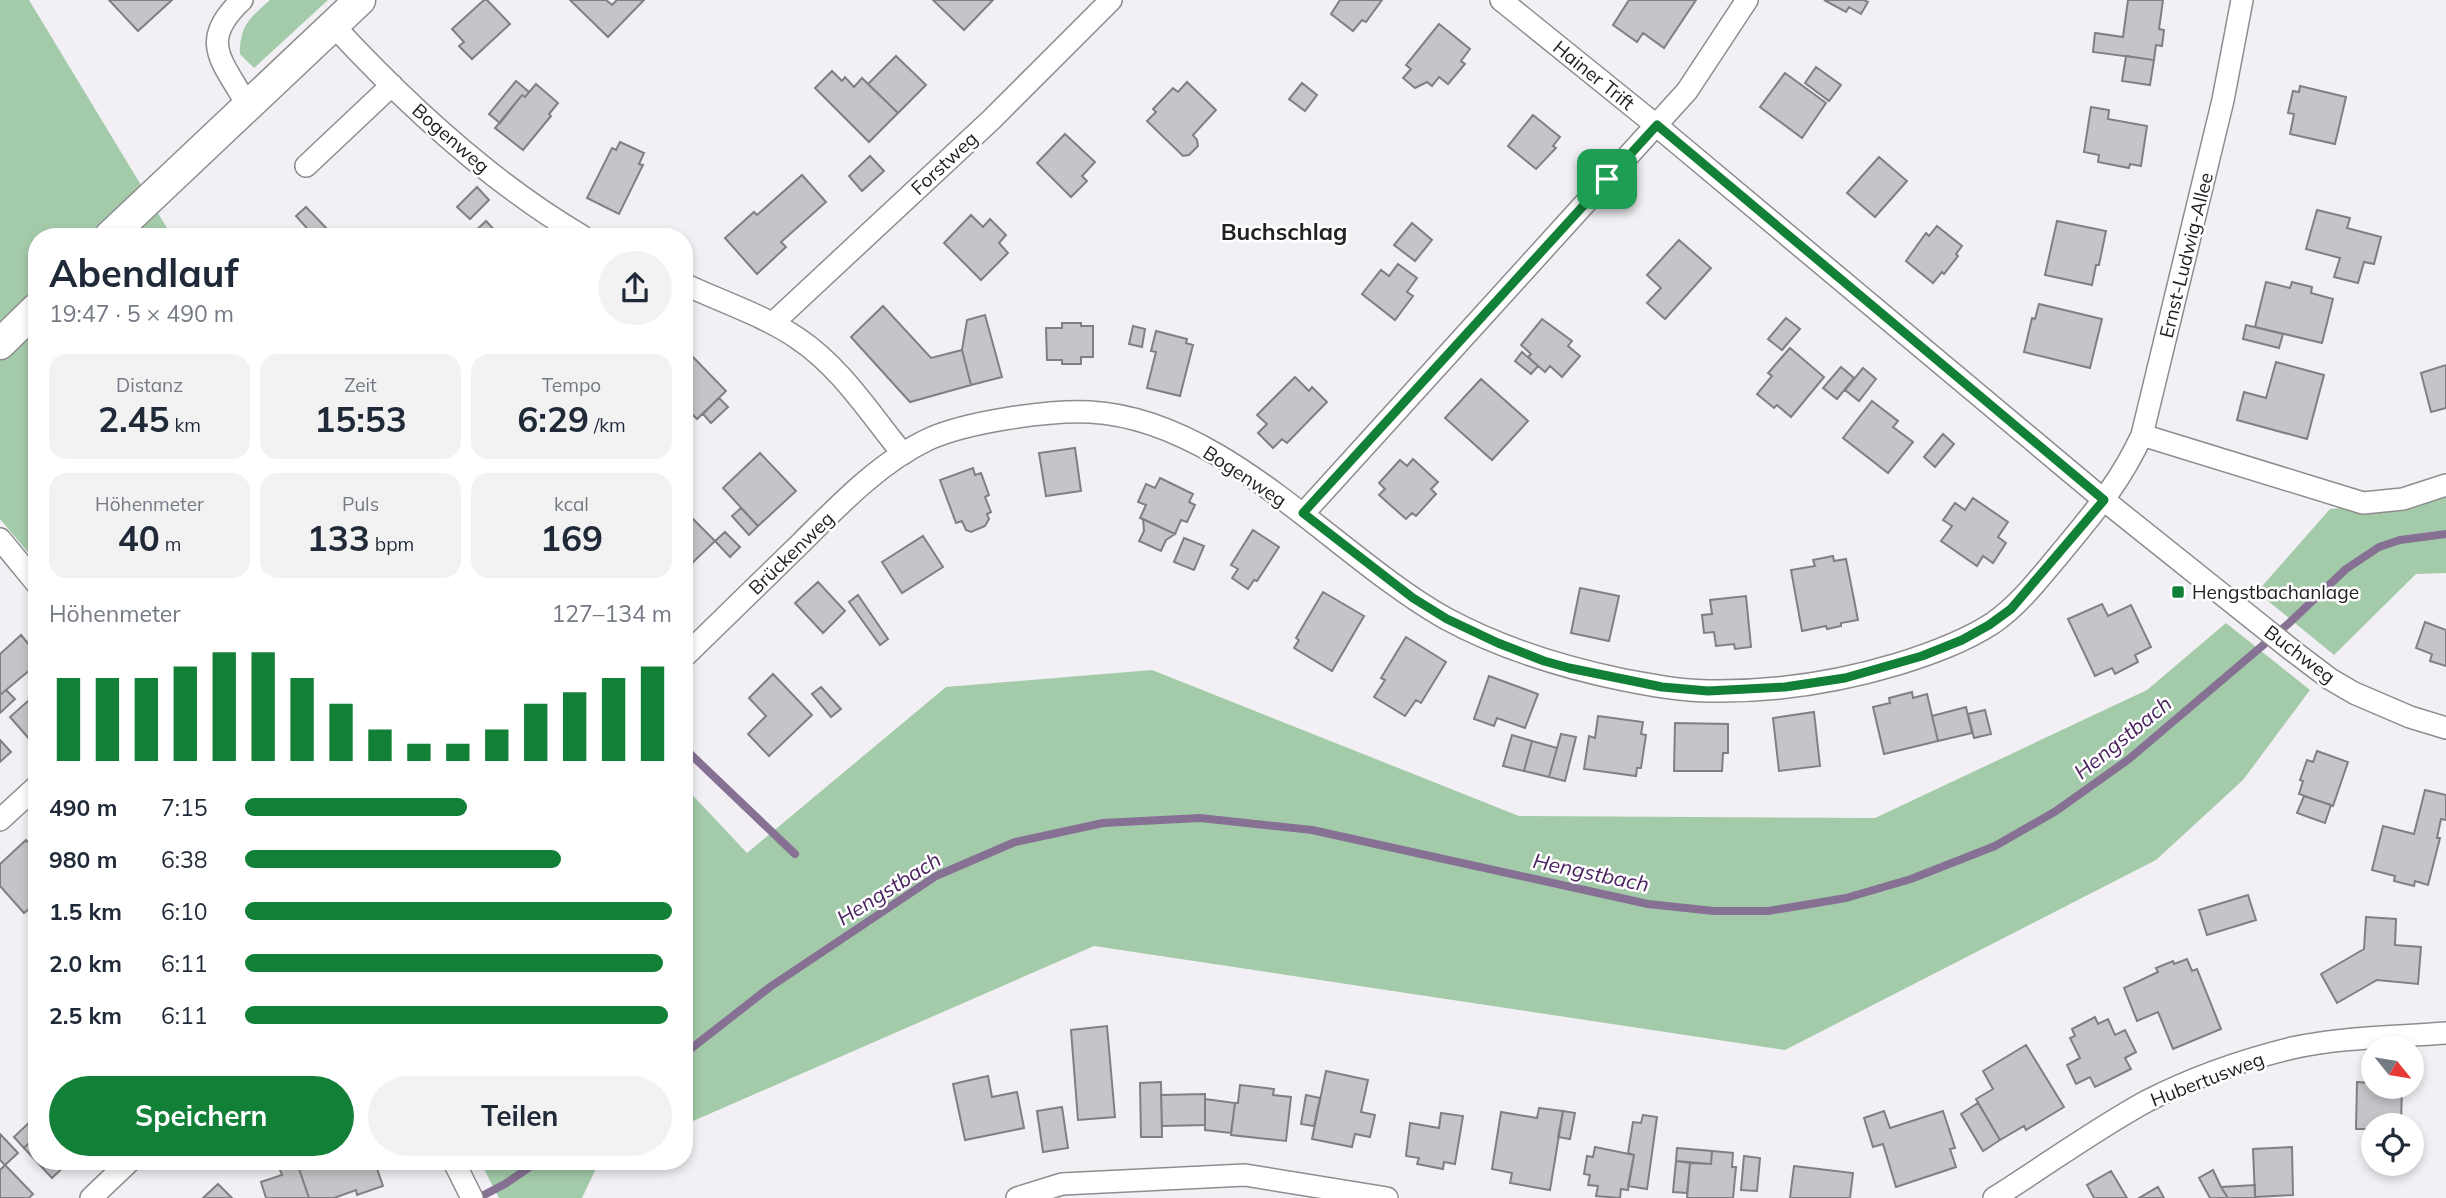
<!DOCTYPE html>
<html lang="de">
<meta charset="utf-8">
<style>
body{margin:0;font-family:Mulish,sans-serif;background:#f2f2f3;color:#1f2937;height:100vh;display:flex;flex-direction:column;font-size:26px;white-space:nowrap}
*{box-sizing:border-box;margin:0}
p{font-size:23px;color:#747a83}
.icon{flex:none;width:38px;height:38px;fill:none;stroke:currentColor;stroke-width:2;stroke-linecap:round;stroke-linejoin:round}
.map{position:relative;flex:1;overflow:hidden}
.panel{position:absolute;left:28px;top:228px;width:665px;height:942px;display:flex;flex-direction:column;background:#fff;border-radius:28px;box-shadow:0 4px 10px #0003}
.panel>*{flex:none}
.needle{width:46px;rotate:120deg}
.tools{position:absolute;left:2361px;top:1036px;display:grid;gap:14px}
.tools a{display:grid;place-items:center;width:63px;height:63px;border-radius:50%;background:#fff;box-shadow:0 4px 10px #0003;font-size:35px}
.pin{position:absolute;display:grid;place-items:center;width:60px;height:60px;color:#fff;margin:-30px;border-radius:14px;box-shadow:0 4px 10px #0006}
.round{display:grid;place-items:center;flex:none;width:74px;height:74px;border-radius:37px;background:#f2f2f3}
.head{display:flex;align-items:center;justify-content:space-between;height:119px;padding:0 21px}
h1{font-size:38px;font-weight:700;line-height:52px}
.stats{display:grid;grid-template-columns:repeat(3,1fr);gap:10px;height:119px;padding:7px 21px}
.stats div{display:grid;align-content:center;border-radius:18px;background:#f2f2f3;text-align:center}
.stats b{font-size:35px;font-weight:700}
.stats small{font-size:19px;font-weight:400}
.stats p{font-size:19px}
.chart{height:196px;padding:14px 21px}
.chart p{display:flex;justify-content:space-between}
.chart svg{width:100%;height:126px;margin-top:7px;stroke:#128036;stroke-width:6}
.primary-button{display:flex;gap:14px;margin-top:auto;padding:14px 21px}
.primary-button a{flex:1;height:80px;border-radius:42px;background:#128036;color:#fff;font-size:28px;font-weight:700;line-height:80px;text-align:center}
.primary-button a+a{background:#f2f2f3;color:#1f2937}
ul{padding:0 21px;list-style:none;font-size:23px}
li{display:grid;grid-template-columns:112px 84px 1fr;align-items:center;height:52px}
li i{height:18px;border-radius:9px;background:#128036}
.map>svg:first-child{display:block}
</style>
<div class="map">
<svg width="2446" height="1198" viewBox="0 0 2446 1198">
<rect width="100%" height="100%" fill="#f2f0f4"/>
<path fill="#a4cba9" d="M0,0H29L167,228L175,236H37V563L0,519Z
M270,0H328L254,68L240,54C240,25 250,18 270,0Z
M2446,497V573L2416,574L2334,655L2257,592L2330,509Z
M2226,623L2310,690L2243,780L2156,860L1785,1050L1094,946L684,1125V786L747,853L946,687L1152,670L1519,816L1875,818L2147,690Z
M479,1160H602L599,1162L582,1198H499Z"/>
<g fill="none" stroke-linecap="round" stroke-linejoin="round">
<path stroke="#867094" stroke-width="8" d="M684,748L795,854
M684,1054L770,987L936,876L1015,842L1103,823L1200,818L1312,830L1648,904L1714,911H1768L1846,898L1911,879L1995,846L2056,811L2129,759L2288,624L2346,569L2379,547L2400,540L2446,534
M478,1198L505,1184L540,1160"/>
</g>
<path fill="#c6c4c8" stroke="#817f82" stroke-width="2" d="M109,0H172L138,31Z
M484,0H487L510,24L472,59L459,46L464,42L452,29Z
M570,0H606L612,5L617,0H644L608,37Z
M933,0H993L964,30Z
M1340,0H1382L1366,22L1362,20L1353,31L1331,14Z
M1629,0H1696L1664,48L1643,33L1637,42L1613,25Z
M1824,0H1864L1868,2L1861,14L1849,7L1846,12Z
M2128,0H2163L2159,29L2164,30L2162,46L2156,45L2154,60L2093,52L2095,33L2123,37Z
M1439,24L1470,49L1461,61L1465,64L1448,84L1439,77L1432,86L1427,82L1415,88L1403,78L1411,69L1406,65Z
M896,56L926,85L898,113L868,84Z
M2126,56L2154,60L2150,85L2122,81Z
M1816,67L1841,85L1829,101L1805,83Z
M832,71L842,81L845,77L854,87L862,78L898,113L869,142L815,88Z
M1785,73L1826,103L1802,138L1760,107Z
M516,81L529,92L525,97L522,95L500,123L489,114Z
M1187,82L1216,110L1193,135L1197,140L1198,146L1189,155L1183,156L1147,121L1156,112L1153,109L1173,88L1178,92Z
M1302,83L1317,95L1305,111L1289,99Z
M536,84L558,103L549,114L551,116L523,150L495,128L522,95L525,97Z
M2300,86L2346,97L2335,144L2290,134L2294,114L2288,113L2293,91L2299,92Z
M2091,107L2109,110L2108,119L2147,126L2141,166L2130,164L2129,168L2098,162L2099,155L2084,152Z
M1533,115L1560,137L1553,146L1556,148L1536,169L1508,146Z
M1065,134L1095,162L1082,176L1087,181L1071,197L1037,163Z
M620,142L644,153L639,164L643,165L619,214L587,198L612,148L616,150Z
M870,156L884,171L862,191L849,176Z
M1879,157L1907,181L1875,217L1847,193Z
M802,175L826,202L781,242L786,247L757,274L725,238L754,212L757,215Z
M477,187L489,200L470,219L457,207Z
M306,207L330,232L326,236H314L296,216Z
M2317,210L2350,218L2347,228L2381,237L2374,264L2364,262L2358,283L2334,277L2340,258L2306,249Z
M971,215L983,227L990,219L1006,235L999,243L1008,253L981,280L944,243Z
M486,221L500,236H470Z
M2057,221L2106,231L2099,265H2096L2092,285L2045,275Z
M1412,223L1432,240L1415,261L1394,245Z
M1937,226L1962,246L1956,254L1958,256L1944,274L1942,272L1933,283L1906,261L1926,233L1929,236Z
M1679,240L1711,268L1665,319L1647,303L1661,288L1647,275Z
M1398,264L1417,278L1407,292L1413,296L1395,320L1362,294L1381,270L1389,276Z
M2266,282L2290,288L2292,282L2312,287L2311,293L2333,299L2322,343L2255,327Z
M2039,304L2102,319L2090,368L2024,352L2032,318L2035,319Z
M883,306L931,358L962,350L971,385L910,402L851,337Z
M985,315L1002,377L971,385L962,350L967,320Z
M1786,318L1800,329L1782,350L1768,339Z
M1542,319L1572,341L1568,346L1580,356L1562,377L1550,366L1545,372L1528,357L1531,354L1521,345Z
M1062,323H1081V326H1093V357H1081V364H1062V360H1047L1046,328H1062Z
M2246,325L2283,334L2279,348L2243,339Z
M1133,326L1145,329L1142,347L1129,344Z
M1156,331L1187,339L1186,343L1193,345L1180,396L1147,388L1156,352L1151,351Z
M1790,348L1824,377L1791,417L1777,405L1774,408L1757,394L1772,376L1768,373Z
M1522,352L1538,366L1531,374L1515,361Z
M692,356L726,391L697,419L684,406V364Z
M2276,362L2324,375L2307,439L2237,420L2244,392L2266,398Z
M2446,365V408L2431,412L2421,373Z
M1841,367L1854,378L1837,399L1823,388Z
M1863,368L1876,379L1859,401L1845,390Z
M1295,377L1309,391L1312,387L1327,402L1287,443L1282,439L1273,448L1258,433L1267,424L1257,415Z
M1481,379L1528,421L1492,460L1445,418Z
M719,398L728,407L711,423L703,414Z
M1872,401L1898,421L1893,427L1913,442L1888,473L1843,438Z
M1943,434L1954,444L1935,467L1924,457Z
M1075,448L1081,491L1046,496L1039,453Z
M760,453L796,491L758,526L723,488Z
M1413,459L1438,482L1431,489L1436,494L1416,516L1412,513L1406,519L1379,495L1385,489L1379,483L1400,460L1407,466Z
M973,468L975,475L981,473L989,495L985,497L991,512L987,514L989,519L985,526L971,532L966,530L962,521L956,523L940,480Z
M1160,478L1193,494L1189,502L1195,505L1187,522L1181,520L1175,534L1140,518L1146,505L1138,502L1146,484L1155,488Z
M1973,498L2008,522L1998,537L2006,543L1993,563L1983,556L1977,566L1941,541L1952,526L1943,520L1955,503L1965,510Z
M741,508L758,526L749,535L732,516Z
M687,513L715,541L684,571V516Z
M1143,519L1175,534L1166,540L1161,551L1139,541L1144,531Z
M1253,530L1279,547L1257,581L1254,580L1248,589L1232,578L1238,569L1231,565Z
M725,532L740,547L730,557L715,541Z
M923,536L943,567L902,593L882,562Z
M1184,538L1204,546L1194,570L1174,562Z
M1833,556L1834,561L1846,559L1858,620L1841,623V626L1827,629L1826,626L1802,631L1791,570L1815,566L1813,560Z
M818,582L845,611L823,633L795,603Z
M1580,588L1619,596L1609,641L1571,633Z
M1323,592L1364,616L1332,671L1294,648L1299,640L1296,638Z
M858,595L888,639L880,645L849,602Z
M1746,596L1751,647L1735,649L1734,644L1716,646L1714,632L1704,633L1702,615L1712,614L1710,600Z
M2102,604L2108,616L2131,605L2151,647L2135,655L2138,662L2115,674L2112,668L2095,676L2068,619Z
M2425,622L2446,630V666L2430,661L2432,654L2416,648Z
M21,635L37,654V664L0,695V654Z
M1406,637L1446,662L1421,703L1416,700L1405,716L1374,697L1385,680L1381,678Z
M773,674L812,715L769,756L748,734L766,716L749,698Z
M1489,676L1538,694L1525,728L1497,718L1494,726L1474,719Z
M821,687L841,709L831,717L812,694Z
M6,690L15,699L0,713V695Z
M1912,692L1913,698L1927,694L1938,741L1884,754L1873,707L1890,703L1889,698Z
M37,693V735L31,741L10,717Z
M1966,707L1972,733L1938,741L1932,716Z
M1985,710L1991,734L1974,738L1968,714Z
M1814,712L1820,766L1779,771L1773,718Z
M1598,716L1643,722L1641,734L1646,735L1641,768H1637L1636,776L1584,769L1589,736L1595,738Z
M1675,723L1728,724V753H1723L1722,771H1674Z
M1561,734L1576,737L1565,781L1549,777Z
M1512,735L1532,741L1524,771L1503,766Z
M0,740L11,752L0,762Z
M1532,741L1557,748L1549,777L1524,771Z
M2317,751L2348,762L2333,806L2299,794L2303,781L2300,780L2307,760L2313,762Z
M2425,790L2446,795V820L2441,819L2437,838H2440L2428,885L2415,881L2414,886L2394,881L2395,876L2372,870L2383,826L2414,834Z
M2304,796L2331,805L2325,823L2297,813Z
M26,840L37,851V902L24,913L0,886V864Z
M2248,895L2256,920L2207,935L2199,910Z
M2366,917L2396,919L2395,945L2421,947L2418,984L2377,980L2337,1003L2321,974L2364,949Z
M2187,959L2192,971L2197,969L2221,1029L2173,1049L2158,1012L2137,1021L2124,988L2158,972L2156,968L2173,961L2174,964Z
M2095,1017L2098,1024L2108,1019L2115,1035L2125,1030L2136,1052L2125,1058L2131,1069L2095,1087L2090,1077L2076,1084L2067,1065L2080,1058L2070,1038L2075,1036L2072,1029Z
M1107,1026L1115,1117L1078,1120L1071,1030Z
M2026,1045L2064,1107L2026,1130L2024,1126L2000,1140L1976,1099L1993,1089L1983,1071Z
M1326,1071L1368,1080L1361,1112L1375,1115L1370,1137L1355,1134L1352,1147L1312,1139Z
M988,1076L992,1097L1017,1092L1024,1128L965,1140L953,1084Z
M1161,1082L1162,1137H1141L1140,1083Z
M2357,1082L2373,1083V1087H2402L2401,1125H2373V1129H2356Z
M1240,1085L1274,1089L1273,1095L1291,1097L1286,1141L1231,1135L1235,1103H1238Z
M1205,1094V1125L1162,1126L1161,1095Z
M1306,1095L1320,1098L1314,1126L1301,1124Z
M1205,1099L1235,1103L1231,1133L1205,1130Z
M1978,1103L2000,1140L1983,1151L1961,1114Z
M1062,1107L1068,1148L1043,1152L1037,1111Z
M1539,1108L1563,1111L1550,1190L1510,1183L1512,1173L1492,1169L1501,1112L1537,1118Z
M1563,1111L1575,1113L1570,1139L1558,1137Z
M1884,1111L1890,1128L1943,1111L1955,1148L1950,1149L1956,1167L1896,1187L1883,1144L1873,1147L1864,1118Z
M1441,1113L1463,1116L1455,1164L1444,1162L1443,1169L1417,1164L1419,1158L1406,1156L1410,1123L1439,1128Z
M37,1115V1135L24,1148L14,1137Z
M1643,1115L1657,1117L1647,1189L1628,1186L1634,1155L1628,1153L1633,1122L1641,1123Z
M0,1134L18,1153L5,1165L0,1160Z
M37,1135V1160H71L52,1178L24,1148Z
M1595,1147L1634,1155L1628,1190L1621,1189L1620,1198L1596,1196L1598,1186L1588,1185L1590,1175L1584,1174L1587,1156L1593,1157Z
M2292,1147L2293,1195L2255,1197L2253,1149Z
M1677,1148L1712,1151L1711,1164L1676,1161Z
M1712,1151L1733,1153L1732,1167H1736L1733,1198H1687L1690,1163L1711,1164Z
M1744,1156L1760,1158L1757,1191L1741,1190Z
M292,1160H296L309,1198H266L261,1182L282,1175L278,1165Z
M296,1160H374L383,1186L357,1195L356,1190L334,1198H309Z
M1676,1161L1690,1163L1687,1193L1673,1192Z
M5,1165L33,1194L29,1198H0V1170Z
M1794,1166L1853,1173L1850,1198H1790Z
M2213,1170L2221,1187L2228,1198H2210L2199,1178Z
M2111,1171L2127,1198H2094L2087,1185Z
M218,1184L232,1198H203Z
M2255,1185V1197L2258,1198H2228L2221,1187Z
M2158,1187L2164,1198H2139Z"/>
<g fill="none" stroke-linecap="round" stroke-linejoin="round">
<g stroke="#8e8c8f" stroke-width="24">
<path id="minor" d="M242,0C197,42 223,61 247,105
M1501,0L1657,126L2104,500L2293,651L2330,679L2354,693L2410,717L2446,728
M333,25C406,104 490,182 582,236
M306,166L392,85
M684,284C722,302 763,315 797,338C841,367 870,414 903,454
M773,323L991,120L1111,0
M2142,435L2363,503L2403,499L2446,485
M1303,514L1687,91L1747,0
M0,539L37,584
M684,657C723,619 762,581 802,542C839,505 880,462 929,439C967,422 1048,410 1090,412C1224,419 1335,556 1445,618C1502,649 1561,667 1624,680C1652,685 1681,691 1710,691C1772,692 1838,682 1898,664C1930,654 1964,642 1993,623C2019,605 2038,580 2059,555C2092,515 2120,483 2142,435L2223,100L2242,0
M0,820L37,786
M453,1160L472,1198
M91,1198L131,1160
M1017,1198L1062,1184L1245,1175L1387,1198
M1994,1198C2045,1166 2094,1130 2147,1101C2192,1078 2243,1060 2292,1048C2342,1037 2395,1037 2446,1033"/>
</g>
<g stroke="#8e8c8f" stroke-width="33">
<path id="secondary" d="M110,236L360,0
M0,344L37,308"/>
</g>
<use href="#minor" stroke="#fff" stroke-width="21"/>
<use href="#secondary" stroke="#fff" stroke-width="30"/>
</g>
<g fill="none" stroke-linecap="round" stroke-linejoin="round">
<g stroke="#fff" stroke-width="14">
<path id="route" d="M1657,125L2104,500L2011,609L1989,625L1962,640L1922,656L1845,678L1785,687L1708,691L1662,687L1569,668L1544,661L1498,643L1447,619L1413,598L1303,513Z"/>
</g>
<use href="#route" stroke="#128036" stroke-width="9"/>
</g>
<rect fill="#128036" stroke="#fff" stroke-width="2.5" x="2171" y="585" width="14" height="14" rx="3.5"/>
<g text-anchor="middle" stroke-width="5" stroke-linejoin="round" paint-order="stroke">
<g font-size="19" fill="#212022" stroke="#fff">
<text transform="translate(1594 75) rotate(39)" y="7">Hainer Trift</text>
<text transform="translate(451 138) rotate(41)" y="7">Bogenweg</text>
<text transform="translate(944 163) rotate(-43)" y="7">Forstweg</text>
<text transform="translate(2186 255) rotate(-76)" y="7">Ernst-Ludwig-Allee</text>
<text transform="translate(1245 476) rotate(33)" y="7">Bogenweg</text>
<text transform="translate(791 553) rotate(-44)" y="7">Brückenweg</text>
<text transform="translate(2300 654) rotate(37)" y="7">Buchweg</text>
<text transform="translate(2207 1079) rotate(-21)" y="7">Hubertusweg</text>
</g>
<g font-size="19" fill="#212022" stroke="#fff" text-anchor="start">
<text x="2192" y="599">Hengstbachanlage</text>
</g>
<g font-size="21" font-style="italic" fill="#49225f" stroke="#fff">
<text transform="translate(2123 738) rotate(-39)" y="7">Hengstbach</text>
<text transform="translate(1591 873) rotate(12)" y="7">Hengstbach</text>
<text transform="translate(889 889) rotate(-32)" y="7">Hengstbach</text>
</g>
<g font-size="23" font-weight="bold" fill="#212022" stroke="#fff">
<text x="1284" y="240">Buchschlag</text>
</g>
</g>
</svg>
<div class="tools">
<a><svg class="needle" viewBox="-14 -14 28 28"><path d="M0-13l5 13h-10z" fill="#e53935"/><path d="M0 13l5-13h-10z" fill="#747a83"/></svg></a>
<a><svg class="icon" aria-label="locate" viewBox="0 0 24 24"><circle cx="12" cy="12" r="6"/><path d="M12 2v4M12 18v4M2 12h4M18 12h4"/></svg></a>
</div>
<div class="pin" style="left:1607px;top:179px;background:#1e9e55"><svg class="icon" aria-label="arrive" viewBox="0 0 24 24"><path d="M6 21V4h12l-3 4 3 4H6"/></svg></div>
<section class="panel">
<div class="head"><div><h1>Abendlauf</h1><p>19:47 · 5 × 490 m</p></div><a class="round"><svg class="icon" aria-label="share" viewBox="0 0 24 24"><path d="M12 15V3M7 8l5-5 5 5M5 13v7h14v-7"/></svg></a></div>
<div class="stats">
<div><p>Distanz</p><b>2.45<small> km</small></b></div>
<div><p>Zeit</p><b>15:53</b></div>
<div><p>Tempo</p><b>6:29<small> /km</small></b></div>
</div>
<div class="stats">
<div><p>Höhenmeter</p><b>40<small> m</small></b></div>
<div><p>Puls</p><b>133<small> bpm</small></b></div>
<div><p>kcal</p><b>169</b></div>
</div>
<div class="chart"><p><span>Höhenmeter</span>127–134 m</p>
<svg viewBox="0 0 160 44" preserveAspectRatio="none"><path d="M5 44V15M15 44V15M25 44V15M35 44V11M45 44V6M55 44V6M65 44V15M75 44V24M85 44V33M95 44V38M105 44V38M115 44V33M125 44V24M135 44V20M145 44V15M155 44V11"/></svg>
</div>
<ul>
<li><b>490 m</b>7:15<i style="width:52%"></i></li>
<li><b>980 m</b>6:38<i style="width:74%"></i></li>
<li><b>1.5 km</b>6:10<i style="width:100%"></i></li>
<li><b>2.0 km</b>6:11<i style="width:98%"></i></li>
<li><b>2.5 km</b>6:11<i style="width:99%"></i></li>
</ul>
<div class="primary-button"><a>Speichern</a><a>Teilen</a></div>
</section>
</div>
